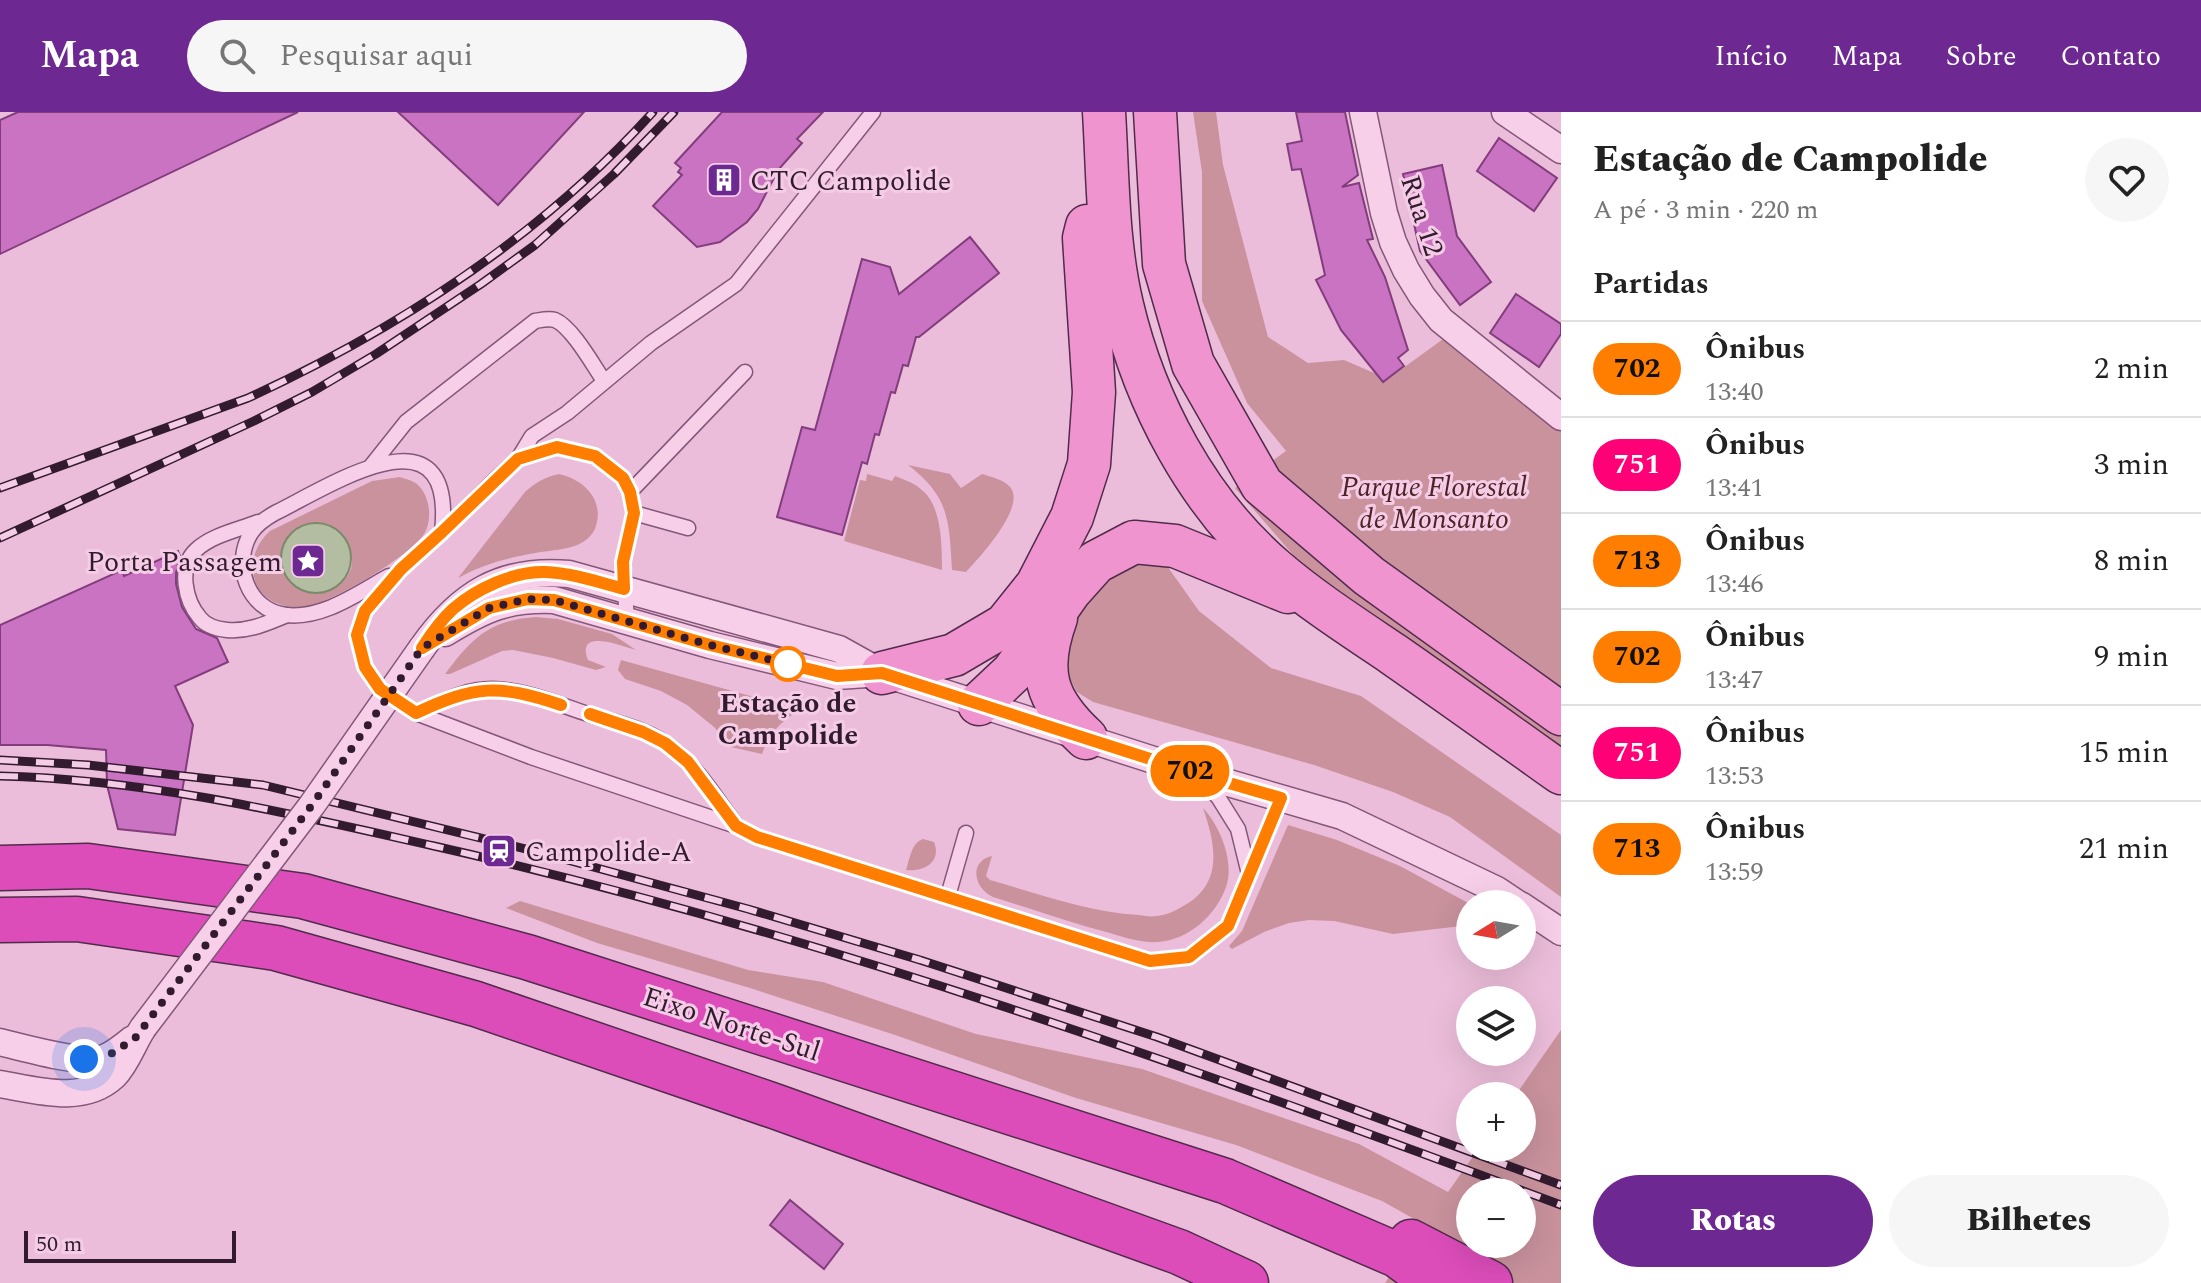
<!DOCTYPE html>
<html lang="pt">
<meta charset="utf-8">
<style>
body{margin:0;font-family:Spectral,serif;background:#f6f6f6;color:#222;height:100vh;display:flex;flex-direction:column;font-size:30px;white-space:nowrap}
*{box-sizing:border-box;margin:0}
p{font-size:26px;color:#767676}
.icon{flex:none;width:44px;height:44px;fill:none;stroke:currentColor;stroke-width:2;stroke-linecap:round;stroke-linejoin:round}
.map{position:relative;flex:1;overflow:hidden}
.panel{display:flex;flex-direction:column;background:#fff;width:640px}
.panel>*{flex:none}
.badge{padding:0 16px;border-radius:26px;font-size:28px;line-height:52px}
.needle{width:52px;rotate:259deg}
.fabs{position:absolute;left:1456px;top:778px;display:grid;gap:16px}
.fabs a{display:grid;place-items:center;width:80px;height:80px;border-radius:50%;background:#fff;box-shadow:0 8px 32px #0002;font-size:40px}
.scale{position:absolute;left:24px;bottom:20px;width:212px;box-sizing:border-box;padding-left:8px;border:4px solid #331b2f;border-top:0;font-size:22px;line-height:28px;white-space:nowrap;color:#331b2f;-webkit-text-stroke:6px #f4cce5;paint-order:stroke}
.you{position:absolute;width:40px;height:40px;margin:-20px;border:6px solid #fff;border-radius:50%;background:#1a73e8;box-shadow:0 0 0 12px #1a73e833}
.map>.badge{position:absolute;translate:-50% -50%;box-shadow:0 0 0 4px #fff}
h2{padding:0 32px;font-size:30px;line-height:72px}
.round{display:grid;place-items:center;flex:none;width:84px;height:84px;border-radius:42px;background:#f6f6f6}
.summary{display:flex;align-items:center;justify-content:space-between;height:136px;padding:0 32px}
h1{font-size:38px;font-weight:800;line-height:60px}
.button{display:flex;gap:16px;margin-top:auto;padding:16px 32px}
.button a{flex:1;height:92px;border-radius:48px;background:#6e2891;color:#fff;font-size:32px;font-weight:800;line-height:92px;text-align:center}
.button a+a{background:#f6f6f6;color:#222}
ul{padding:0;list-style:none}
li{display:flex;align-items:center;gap:24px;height:96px;padding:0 32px;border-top:2px solid #e0e0e0}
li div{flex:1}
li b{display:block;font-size:30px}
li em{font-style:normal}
li .badge{min-width:88px;font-weight:700;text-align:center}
header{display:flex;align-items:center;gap:48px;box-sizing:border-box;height:112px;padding:0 40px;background:#6e2891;color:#fff}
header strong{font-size:38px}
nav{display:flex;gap:44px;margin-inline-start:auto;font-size:28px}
.search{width:560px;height:72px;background:#f6f6f6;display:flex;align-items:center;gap:20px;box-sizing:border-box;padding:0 28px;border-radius:44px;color:#767676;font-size:30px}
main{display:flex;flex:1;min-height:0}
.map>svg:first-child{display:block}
.green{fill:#c9929d;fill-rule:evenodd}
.water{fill:#b3bda1;stroke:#7c8a69;stroke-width:2}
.building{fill:#ca73c2;stroke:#823d7d;stroke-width:2}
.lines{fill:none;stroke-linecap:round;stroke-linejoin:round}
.lane-casing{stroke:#83577a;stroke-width:17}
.street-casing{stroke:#83577a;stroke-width:29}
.primary-casing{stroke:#512b4b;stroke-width:45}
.highway-casing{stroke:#512b4b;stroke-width:47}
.lane{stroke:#f8cfe9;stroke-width:14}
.street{stroke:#f8cfe9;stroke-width:26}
.primary{stroke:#f094cf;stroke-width:42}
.highway{stroke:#dc4dba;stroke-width:44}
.rail-casing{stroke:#331b2f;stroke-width:9}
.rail{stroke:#f4cce5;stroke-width:6;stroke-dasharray:18;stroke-linecap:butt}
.street-bridge-casing{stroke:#83577a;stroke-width:29;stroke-linecap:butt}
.street-bridge{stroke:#f8cfe9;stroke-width:26}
.line-casing{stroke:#fff;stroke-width:18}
.line{stroke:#ff7e00;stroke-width:12}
.walk{stroke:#331b2f;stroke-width:8;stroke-dasharray:0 14.4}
.stop-dot{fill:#fff;stroke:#ff7e00;stroke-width:4}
.labels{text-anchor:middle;stroke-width:6;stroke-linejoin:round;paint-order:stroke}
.poi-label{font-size:28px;fill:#331b2f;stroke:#f4cce5;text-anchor:start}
.street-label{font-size:28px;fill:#331b2f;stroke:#f4cce5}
.park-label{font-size:28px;font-style:italic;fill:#4f2226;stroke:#f4cce5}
.stop-label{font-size:28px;font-weight:bold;fill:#331b2f;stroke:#f4cce5}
</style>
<header>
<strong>Mapa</strong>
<div class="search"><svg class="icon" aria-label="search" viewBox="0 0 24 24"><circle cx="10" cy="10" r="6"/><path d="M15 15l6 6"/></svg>Pesquisar aqui</div>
<nav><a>Início</a><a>Mapa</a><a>Sobre</a><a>Contato</a></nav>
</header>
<main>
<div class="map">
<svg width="1561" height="1171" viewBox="0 0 1561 1171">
<rect width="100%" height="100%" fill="#ecbdda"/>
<g class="green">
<path d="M1193 0H1216L1223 53 1268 225 1308 251 1344 248 1388 267 1450 222 1561 306V634L1301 452 1235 376 1286 339 1247 291 1202 189V60Z"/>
<path d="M908 353 950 362 961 376 982 362C991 365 1003 367 1010 375 1027 394 980 445 966 460L952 458C949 409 950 385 908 353Z"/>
<path d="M559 362C582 367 602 385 597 410 595 419 591 425 583 430 570 438 551 438 535 441 507 446 483 452 458 466L525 380C536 370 545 365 559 362Z"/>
<path d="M867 362 892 369 895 364C905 368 915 371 923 379 942 395 942 435 942 458L844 429 860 368 866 369Z"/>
<path d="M400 365C405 367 412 368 417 372 430 383 433 408 424 422 409 445 331 491 305 495 285 498 261 488 255 469 250 449 255 433 270 419L372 369ZM320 411C331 414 334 418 340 427 344 431 350 437 351 443 357 465 334 479 316 482L282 453C282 447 281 438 284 432 291 421 308 412 320 411Z"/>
<path d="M1140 449 1165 451 1199 499 1271 556 1361 584 1561 723V785L1450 705 1393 680 1314 653 1093 590 1077 580 1067 562 1065 544 1083 490 1094 473Z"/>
<path d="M536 505 558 507 612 522 636 538C622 534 575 515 588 548L606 555 596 558 553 546 513 538 502 539 450 562H445C472 526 489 508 536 505Z"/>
<path d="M621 548 801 598C781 608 770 621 762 642L731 635 714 615 687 593 661 579 625 567 618 558Z"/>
<path d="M1203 696C1220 714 1235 750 1226 775 1216 803 1189 828 1158 830 1142 831 1126 826 1110 821 1070 811 1032 797 993 785 973 776 969 749 992 744L986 764 990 768C1039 782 1088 800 1139 803 1145 804 1151 805 1157 804 1169 803 1180 796 1190 790 1224 766 1214 729 1203 696Z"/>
<path d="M1288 713 1337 728 1400 754 1470 792V813L1393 822 1334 809 1309 808 1289 811 1264 820 1232 837 1229 834 1242 819Z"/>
<path d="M923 727 934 730C942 750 924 760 906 758 910 747 911 731 923 727Z"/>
<path d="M520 789 748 858 823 870 976 922 1142 957 1359 1032 1448 1080 1479 1036H1522V984H1515L1561 918V1171H1385L1425 1113 1382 1089 1236 1033 1076 986 892 922 750 876 597 831 506 796ZM1470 1080H1522V1132H1470Z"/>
</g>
<circle class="water" cx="316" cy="446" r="35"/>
<g class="building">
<path d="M18 0H298L0 142V8Z"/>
<path d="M398 0H584L498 93Z"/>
<path d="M722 0H823L797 27 802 31 778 58 758 97 747 110 720 130 697 135 653 94 682 63 678 60 681 56 675 51Z"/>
<path d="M1296 0H1345L1358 63 1342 75 1359 71 1373 127 1367 128 1385 165 1408 238 1398 246 1404 254 1383 270 1341 218 1316 168 1325 163 1301 57 1292 58 1287 32 1302 29Z"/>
<path d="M1499 26 1557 66 1534 99 1477 59Z"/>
<path d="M1442 53 1457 124 1491 170 1460 193 1420 139 1403 62Z"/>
<path d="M970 125 999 161 919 225H916L908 254 903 253 895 281 891 280 879 323 875 322 867 352 862 350 842 423 777 405 802 315 815 318 862 147 890 155 899 182Z"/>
<path d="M1516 182 1561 212V222L1539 255 1490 221Z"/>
<path d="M178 439 180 444 176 461V472L182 495 196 517 217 526 228 550 175 574 193 613 175 723 118 717 107 673 106 638 47 633H0V513L122 458 124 464Z"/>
<path d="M790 1088 843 1132 824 1157 770 1113Z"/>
</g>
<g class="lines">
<g class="lane-casing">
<g id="lane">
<path d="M518 347 532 324 567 301 651 231 736 172 873 0"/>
<path d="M371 354 406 310 535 209C541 208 549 206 555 208 572 215 593 253 604 269"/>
<path d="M630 380 745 260"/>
<path d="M634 401 688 416"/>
<path d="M258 410C238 418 212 423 196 438 178 455 185 489 200 506 206 514 218 517 227 518 249 520 267 511 287 503"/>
<path d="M389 464C358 481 323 507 286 503 247 498 232 452 251 421 257 412 266 406 275 401 330 374 456 290 442 420"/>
<path d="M627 509 623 450 634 401 630 380 623 366 595 344 557 335 518 347 497 366 442 420 401 457 380 481 365 499 357 523 365 555 380 577 416 601 531 645 736 714 757 725 1150 849 1189 845 1228 814 1281 686"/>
<path d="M416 601C441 590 465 577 492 577 526 578 557 592 588 602 617 611 649 617 673 637 699 657 717 688 736 713"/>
<path d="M1200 668 1218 685 1238 717 1249 762"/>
<path d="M948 784 966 721"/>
</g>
</g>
<g class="street-casing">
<g id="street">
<path d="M1363 0 1384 101 1393 130 1406 158 1422 184 1441 208 1561 305"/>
<path d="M1505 0 1561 38"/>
<path d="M445 521C484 497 507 486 554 488L710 533 837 564 882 561"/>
<path d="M422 536C460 482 501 456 569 462L839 537 882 561 1191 660 1342 704 1497 778 1518 792"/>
<path d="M1522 794 1561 820"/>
<path d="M0 930C24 936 77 951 100 947 112 945 123 934 133 927"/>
<path d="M0 972C36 978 83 993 114 964 127 951 133 931 143 916"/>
</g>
</g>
<g class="primary-casing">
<g id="primary">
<path d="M1104 0C1108 64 1107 130 1122 193 1145 291 1198 391 1275 457 1311 488 1353 515 1393 542 1449 581 1505 621 1561 661"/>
<path d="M1155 0 1164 152 1193 252 1262 373 1369 464 1561 602"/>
<path d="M1056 506C1037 559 1045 588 1086 626"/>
<path d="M882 561 954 543 1005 513 1037 473 1072 405 1089 352 1094 280 1084 126 1087 114"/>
<path d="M979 592 1013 560 1070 479 1096 450 1134 430 1175 434 1288 480"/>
</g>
</g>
<g class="highway-casing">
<g id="highway">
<path d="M0 756 88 754 303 784 527 845 1225 1069 1397 1143 1436 1171"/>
<path d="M0 808 77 807 276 836 476 892 777 995 1179 1140 1246 1171"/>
<path d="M1411 1130 1490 1171"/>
</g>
</g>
<use href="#lane" class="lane"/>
<use href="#street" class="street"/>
<use href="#primary" class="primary"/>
<use href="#highway" class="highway"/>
<g class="rail-casing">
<g id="rail">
<path d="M0 376 248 286C398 217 542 123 653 0"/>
<path d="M0 426 254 309 312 280 376 242 481 172 535 133 614 62 674 0"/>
<path d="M0 648 88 653 263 673 538 740 748 797 920 848 1157 925 1561 1073"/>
<path d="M0 664C147 667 292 702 434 734 819 821 1192 955 1561 1093"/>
</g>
</g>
<use href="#rail" class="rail"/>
<g class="street-bridge-casing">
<path id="street-bridge" d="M143 916 312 693 422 536"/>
</g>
<use href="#street-bridge" class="street-bridge"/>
</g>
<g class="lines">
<g class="line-casing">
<path id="line" d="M561 593C498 572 476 573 416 601L380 577 365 555 357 523 365 499 401 457 442 420 518 347 557 335 595 344 623 366 630 380 634 401 623 450 624 477C598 470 572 461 545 460 514 459 476 477 453 497 441 508 431 522 422 536L489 496 528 487 554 488 710 533 837 564 882 561 1191 660 1281 686 1228 814 1189 845 1150 849 757 725 736 714 688 650 665 631 643 620 590 602"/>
</g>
<use href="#line" class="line"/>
<path class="walk" d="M84 947C108 948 117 938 136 925L312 693 422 536 489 496 528 487 554 488 710 533 788 552"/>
</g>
<defs>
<g id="building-square" transform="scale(1.8)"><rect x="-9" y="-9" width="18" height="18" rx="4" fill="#6e2891" stroke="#f4cce5"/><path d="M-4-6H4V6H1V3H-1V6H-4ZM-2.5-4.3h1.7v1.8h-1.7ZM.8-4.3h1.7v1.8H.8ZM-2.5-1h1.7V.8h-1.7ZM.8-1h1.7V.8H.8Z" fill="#fff"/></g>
<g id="sight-square" transform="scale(1.8)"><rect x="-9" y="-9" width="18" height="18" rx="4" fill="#6e2891" stroke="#f4cce5"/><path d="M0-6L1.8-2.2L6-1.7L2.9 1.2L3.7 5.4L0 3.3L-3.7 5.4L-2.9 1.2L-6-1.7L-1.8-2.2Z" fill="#fff"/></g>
<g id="station-square" transform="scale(1.8)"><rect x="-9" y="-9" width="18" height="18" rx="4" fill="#6e2891" stroke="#f4cce5"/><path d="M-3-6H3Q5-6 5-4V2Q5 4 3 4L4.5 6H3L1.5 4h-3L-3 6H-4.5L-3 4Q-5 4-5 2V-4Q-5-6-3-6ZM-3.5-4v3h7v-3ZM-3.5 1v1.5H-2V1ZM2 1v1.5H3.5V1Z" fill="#fff"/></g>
</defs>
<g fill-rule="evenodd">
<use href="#building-square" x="724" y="68"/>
<use href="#sight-square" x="308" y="449"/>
<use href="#station-square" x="499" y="739"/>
</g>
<circle class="stop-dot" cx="788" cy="552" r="16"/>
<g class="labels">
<g class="poi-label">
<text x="750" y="78">CTC Campolide</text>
<text x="282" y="459" text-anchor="end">Porta Passagem</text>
<text x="525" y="749">Campolide-A</text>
</g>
<g class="street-label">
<text transform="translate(1423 103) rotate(72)" y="10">Rua 12</text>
<text transform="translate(732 911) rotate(18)" y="10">Eixo Norte-Sul</text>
</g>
<g class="park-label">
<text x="1434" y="384">Parque Florestal<tspan x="1434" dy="32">de Monsanto</tspan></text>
</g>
<g class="stop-label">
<text x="788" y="600">Estação de<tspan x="788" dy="32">Campolide</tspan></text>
</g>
</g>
</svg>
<div class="fabs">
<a><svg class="needle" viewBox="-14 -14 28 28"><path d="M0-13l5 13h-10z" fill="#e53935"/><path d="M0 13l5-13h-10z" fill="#767676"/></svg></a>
<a><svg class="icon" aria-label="layers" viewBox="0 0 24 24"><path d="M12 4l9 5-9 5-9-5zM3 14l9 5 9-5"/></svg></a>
<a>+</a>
<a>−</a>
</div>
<div class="scale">50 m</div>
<div class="you" style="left:84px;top:947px"></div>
<b class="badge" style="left:1190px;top:659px;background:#ff7e00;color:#111">702</b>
</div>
<section class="panel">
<div class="summary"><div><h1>Estação de Campolide</h1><p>A pé · 3 min · 220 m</p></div><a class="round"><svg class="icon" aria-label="heart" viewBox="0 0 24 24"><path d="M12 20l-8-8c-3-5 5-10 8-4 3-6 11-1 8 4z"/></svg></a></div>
<h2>Partidas</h2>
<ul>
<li><span class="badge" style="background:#ff7e00;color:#111">702</span><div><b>Ônibus</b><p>13:40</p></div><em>2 min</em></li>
<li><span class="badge" style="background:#f07;color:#fff">751</span><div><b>Ônibus</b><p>13:41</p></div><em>3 min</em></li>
<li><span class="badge" style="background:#ff7e00;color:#111">713</span><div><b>Ônibus</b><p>13:46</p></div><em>8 min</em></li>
<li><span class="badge" style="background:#ff7e00;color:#111">702</span><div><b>Ônibus</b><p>13:47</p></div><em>9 min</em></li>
<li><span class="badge" style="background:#f07;color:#fff">751</span><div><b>Ônibus</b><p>13:53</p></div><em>15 min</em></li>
<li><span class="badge" style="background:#ff7e00;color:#111">713</span><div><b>Ônibus</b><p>13:59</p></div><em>21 min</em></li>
</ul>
<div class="button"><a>Rotas</a><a>Bilhetes</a></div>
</section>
</main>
